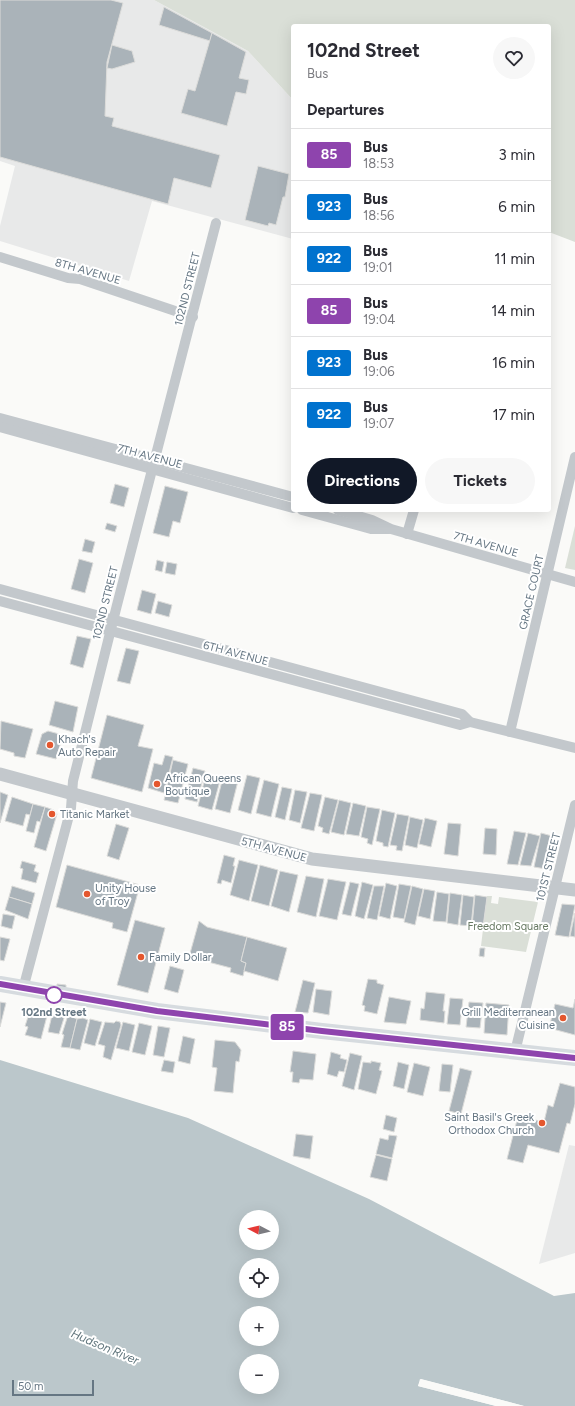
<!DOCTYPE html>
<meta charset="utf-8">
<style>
body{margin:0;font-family:Figtree,sans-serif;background:#f7f7f7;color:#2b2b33;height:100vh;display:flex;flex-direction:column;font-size:15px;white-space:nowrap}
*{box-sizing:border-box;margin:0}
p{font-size:13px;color:#7c7c81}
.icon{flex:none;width:22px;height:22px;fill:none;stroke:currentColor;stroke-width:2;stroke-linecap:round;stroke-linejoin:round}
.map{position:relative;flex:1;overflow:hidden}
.details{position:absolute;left:291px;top:24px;width:260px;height:488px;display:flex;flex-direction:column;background:#fff;border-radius:4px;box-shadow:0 4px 16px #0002}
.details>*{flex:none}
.badge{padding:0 8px;border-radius:3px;font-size:14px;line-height:26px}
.needle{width:26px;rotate:277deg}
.buttons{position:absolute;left:239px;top:1210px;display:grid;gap:8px}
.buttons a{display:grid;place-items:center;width:40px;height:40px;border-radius:50%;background:#fff;box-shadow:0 4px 16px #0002;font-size:20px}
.scale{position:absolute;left:12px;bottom:10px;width:82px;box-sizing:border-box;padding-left:4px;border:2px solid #657683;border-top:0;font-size:11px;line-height:14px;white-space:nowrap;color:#657683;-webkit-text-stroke:3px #fff;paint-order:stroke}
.map>.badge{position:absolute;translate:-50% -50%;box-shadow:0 0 0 2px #fff}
h2{padding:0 16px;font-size:15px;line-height:36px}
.round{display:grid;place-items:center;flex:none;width:42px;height:42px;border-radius:21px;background:#f7f7f7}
.headline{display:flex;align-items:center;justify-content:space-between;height:68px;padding:0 16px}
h1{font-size:19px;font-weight:700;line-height:30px}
.primary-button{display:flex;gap:8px;margin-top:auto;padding:8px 16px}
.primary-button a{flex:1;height:46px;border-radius:24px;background:#111827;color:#fff;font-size:16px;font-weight:700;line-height:46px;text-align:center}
.primary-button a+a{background:#f7f7f7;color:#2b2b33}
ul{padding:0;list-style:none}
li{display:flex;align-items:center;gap:12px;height:52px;padding:0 16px;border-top:1px solid #e1e1e2}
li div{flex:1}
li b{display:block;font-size:15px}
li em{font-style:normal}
li .badge{min-width:44px;font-weight:700;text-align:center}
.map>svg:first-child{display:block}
.built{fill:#e8e9e9}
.green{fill:#dadfd7}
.water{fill:#bbc7cb;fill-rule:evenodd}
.pier{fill:#fafaf8}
.building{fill:#aab3b9;stroke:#dcdcda}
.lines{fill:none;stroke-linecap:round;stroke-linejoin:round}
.minor{stroke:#c3c8cc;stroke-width:10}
.tertiary{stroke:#c3c8cc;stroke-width:13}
.primary{stroke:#d6dbdf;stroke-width:16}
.line-casing{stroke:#fff;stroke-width:9}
.line{stroke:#8e44ad;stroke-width:6}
.poi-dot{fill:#e4572e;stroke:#fff;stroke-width:1.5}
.stop-dot{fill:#fff;stroke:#8e44ad;stroke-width:2}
.labels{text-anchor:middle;stroke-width:4;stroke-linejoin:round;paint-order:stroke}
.street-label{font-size:11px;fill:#657683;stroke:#fff}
.poi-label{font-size:11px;fill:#657683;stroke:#fff;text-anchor:start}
.park-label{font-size:11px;fill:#687a64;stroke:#fff}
.stop-label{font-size:11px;font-weight:bold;fill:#657683;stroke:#fff}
.water-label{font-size:12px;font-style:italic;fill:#60757c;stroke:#fff}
</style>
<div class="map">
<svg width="575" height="1406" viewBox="0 0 575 1406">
<rect width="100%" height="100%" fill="#fafaf8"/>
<g class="built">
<path d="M0 0H154L248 51 293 100V239L152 201 129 281 0 241V226L15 166 0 161Z"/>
<path d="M569 1145 575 1146V1253L539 1264Z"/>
</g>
<g class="green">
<path d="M154 0H575V242L549 232V26H293V100L248 51Z"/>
<path d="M575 526V570L565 568Z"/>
<path d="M487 896H492L491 903 498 904 499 897 538 902 526 952 481 946Z"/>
</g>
<path class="water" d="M0 1060 188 1118 369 1199 554 1296 575 1293V1406H524L421 1379 418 1386 496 1406H0ZM246 1217H272V1243H246ZM246 1265H272V1291H246ZM246 1313H272V1339H246ZM246 1361H272V1387H246Z"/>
<path class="pier" d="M420 1379 524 1406H516L422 1382 421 1385 496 1404 498 1406H496L418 1386Z"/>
<g class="building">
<path d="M0 0H111L123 3 107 62 105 116 114 118 112 126 220 155 211 188 174 178 168 204 0 157Z"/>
<path d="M164 7 212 33 210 41 159 25Z"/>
<path d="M212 33 246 52 239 78 249 80 246 94 236 92 227 126 181 113 188 89 195 91Z"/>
<path d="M112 45 132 51 135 62 112 69 107 68Z"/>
<path d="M258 166 289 174 285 197H283L276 225 269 223 268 226 245 220Z"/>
<path d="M115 484 129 488 124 507 110 503Z"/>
<path d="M165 486 188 492 180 523 173 521 169 537 153 533Z"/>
<path d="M107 523 117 526 115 532 105 529Z"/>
<path d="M85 539 95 542 92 553 82 551Z"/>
<path d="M79 559 93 563 85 593 71 589Z"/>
<path d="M157 560 164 562 162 572 155 570Z"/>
<path d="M167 562 177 564 175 575 165 573Z"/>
<path d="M142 590 156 594 151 614 137 610Z"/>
<path d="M158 601 172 605 169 617 155 613Z"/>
<path d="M77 636 91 639 83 668 70 664Z"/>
<path d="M126 648 139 651 130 684 117 681Z"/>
<path d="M55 701 78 707 73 732 49 725Z"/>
<path d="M107 715 144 725 138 746 153 749 142 792 91 778Z"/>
<path d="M1 721 33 729 25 758 14 756V753L0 749Z"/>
<path d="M48 731 63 735 56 759 36 754 42 734Z"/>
<path d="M165 755 173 757 164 793 148 788 154 763 162 765Z"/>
<path d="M173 760 188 764 178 803 164 800Z"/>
<path d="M193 768 205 771 197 802 185 799Z"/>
<path d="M206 774 221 777 212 810 198 806Z"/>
<path d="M247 775 260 778 251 814 238 810Z"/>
<path d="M223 777 238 781 230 813 215 809Z"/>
<path d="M264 780 279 784 271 817 256 813Z"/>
<path d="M282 787 292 789 285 820 275 817Z"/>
<path d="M295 790 307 792 300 823 289 820Z"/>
<path d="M0 792 8 795 0 823Z"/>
<path d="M310 793 322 795 314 831 301 828Z"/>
<path d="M12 797 33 804 30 815 26 814 23 826 5 821Z"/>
<path d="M325 797 338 800 329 834 322 832 323 828 318 826Z"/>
<path d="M339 800 351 803 344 835 331 832Z"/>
<path d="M353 803 366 806 359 836 346 834Z"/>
<path d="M33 804 45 807 40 822 37 821 34 833 26 831Z"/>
<path d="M45 807 54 810 57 814 46 851 34 847Z"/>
<path d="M367 807 380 809 372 845 367 843 368 839 361 837Z"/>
<path d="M382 810 395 813 388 847 383 846V843L376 841Z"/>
<path d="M397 814 409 816 402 851 396 850 397 846 390 845Z"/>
<path d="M410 817 423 820 417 848 405 845Z"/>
<path d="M425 818 437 821 431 847 419 844Z"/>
<path d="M448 823 461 824 458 856 444 854Z"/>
<path d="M116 824 129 828 119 860 107 856Z"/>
<path d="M485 828 497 829 496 855 483 854Z"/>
<path d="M514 831 526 833 518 865 507 864Z"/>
<path d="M528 833 540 836 531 866 520 865Z"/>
<path d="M541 833 552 836 546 869 534 867Z"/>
<path d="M224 855 235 858 233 866H235L231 883 222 880 221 884 217 883Z"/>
<path d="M239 860 258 865 249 901 230 895Z"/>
<path d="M22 861 36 865 34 871 39 873 36 883 21 879 23 869 20 868Z"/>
<path d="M67 865 140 885 127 932 112 928 113 923 56 907Z"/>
<path d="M260 865 278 870 269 906 251 901Z"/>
<path d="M280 871 298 875 289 912 271 906Z"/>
<path d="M306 876 324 879 316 917 297 912Z"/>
<path d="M328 879 346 882 337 920 319 916Z"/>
<path d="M350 882 359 884 351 916 342 914Z"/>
<path d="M362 882 373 885 364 919 355 916Z"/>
<path d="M386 883 397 886 390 919 379 916Z"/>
<path d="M399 884 411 886 404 919 393 917Z"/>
<path d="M12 886 35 893 32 904 9 897Z"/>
<path d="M374 886H384L377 920 367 918Z"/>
<path d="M412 886 423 889 415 925 404 922Z"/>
<path d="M424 889 435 891 430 919 418 916Z"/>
<path d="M437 892 449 894 446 922 433 921Z"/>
<path d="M450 893 462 895 458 925 447 923Z"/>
<path d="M463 895 474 897 471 926 460 925Z"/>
<path d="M475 895 487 897 483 927 472 926Z"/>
<path d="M9 897 32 904 28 919 5 910Z"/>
<path d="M562 904 575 905 569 937 555 935Z"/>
<path d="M575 913V937L570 936Z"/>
<path d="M3 914 15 916 12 929 1 926Z"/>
<path d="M135 920 165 928 148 993 117 985Z"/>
<path d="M199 921 207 927 247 937 241 961 246 963 243 976 230 972 231 968 189 957Z"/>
<path d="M0 937 10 939 4 961 0 960Z"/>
<path d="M247 937 287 948 278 981 244 971 246 963 241 961Z"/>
<path d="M480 948H485L484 957 479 956Z"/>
<path d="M170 966 184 970 178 993 164 989Z"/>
<path d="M368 979 377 980V983L384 985 377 1014 364 1011 365 1006 362 1005Z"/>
<path d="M303 980 315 983 308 1013 295 1012Z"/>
<path d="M57 984 66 985V988L57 986Z"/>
<path d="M316 989 332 991 329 1015 313 1012Z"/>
<path d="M426 992 445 994 443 1011H445L444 1023 420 1020 421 1008 424 1009Z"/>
<path d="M389 997 411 1001 406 1024 384 1022Z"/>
<path d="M450 998 463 999 460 1025 447 1024Z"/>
<path d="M575 999V1035L549 1028 555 1004 573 1008Z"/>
<path d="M0 1002 6 1003 0 1027Z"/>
<path d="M469 1002 483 1003 480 1028 466 1027Z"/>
<path d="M486 1003 509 1005 507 1035 484 1033Z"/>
<path d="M31 1012 47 1016 41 1039 25 1035 28 1027 25 1026 28 1017H30Z"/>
<path d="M52 1015 62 1016 64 1018 59 1034 48 1032Z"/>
<path d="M68 1015 77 1019 70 1048 61 1047 64 1035 62 1034Z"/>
<path d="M83 1018 88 1020 80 1050 70 1048 77 1019Z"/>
<path d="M90 1019 102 1022 95 1046 84 1043Z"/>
<path d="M116 1021 120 1022 121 1025 111 1060 103 1057 105 1046 98 1044 105 1022 114 1023Z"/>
<path d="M123 1022 135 1025 129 1051 116 1048Z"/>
<path d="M139 1023 152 1026 145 1055 132 1052Z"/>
<path d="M158 1026 170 1028 164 1057 153 1055Z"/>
<path d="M183 1036 195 1039 190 1064 178 1061Z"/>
<path d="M215 1040 235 1042 241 1050 239 1062 236 1061 233 1093 214 1091 217 1068 212 1067Z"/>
<path d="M293 1051 316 1054 313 1080 300 1079 299 1083 292 1082 293 1072H290Z"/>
<path d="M331 1052 341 1055 340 1058 347 1060 344 1072 339 1071 337 1077 327 1074Z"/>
<path d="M350 1053 362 1056 354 1090 342 1086Z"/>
<path d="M164 1060 175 1062 173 1073 161 1071Z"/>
<path d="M371 1061 381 1063 379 1070 382 1071 376 1094 358 1089 363 1062 371 1063Z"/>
<path d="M398 1062 409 1065 404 1089 393 1086Z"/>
<path d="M414 1063 430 1067 423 1096 407 1092Z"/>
<path d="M442 1064 453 1065 450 1092 439 1091Z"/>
<path d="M460 1068 472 1071 461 1114 449 1111Z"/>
<path d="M560 1083 575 1087V1104L570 1124 567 1123 559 1153 528 1145 523 1163 507 1159 518 1116 544 1122 548 1105 553 1107Z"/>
<path d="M386 1115 397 1118 394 1132 383 1129Z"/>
<path d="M296 1134 313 1136 310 1159 293 1156Z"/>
<path d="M389 1135 397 1136 392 1158 376 1154 380 1138 388 1140Z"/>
<path d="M376 1155 392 1159 387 1181 370 1177Z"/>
</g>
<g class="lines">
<g class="minor">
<path d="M0 257 68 278 80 279 193 317"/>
<path d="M0 418 293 497"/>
<path d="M0 427 293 508"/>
<path d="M302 510 371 529H389"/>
<path d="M338 510 372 520 391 529 575 582"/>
<path d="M407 534 414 510"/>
<path d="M0 589 462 714 470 722 575 748"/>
<path d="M0 601 460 725 470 722"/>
<path d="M510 732 575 457"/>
<path d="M23 989 71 808 73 781 117 605 216 223"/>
<path d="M515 1052 575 805"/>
</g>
<path class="tertiary" d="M0 774 312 859 575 890"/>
<path class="primary" d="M0 984 157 1011 322 1031 575 1058"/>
</g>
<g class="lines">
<g class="line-casing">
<path id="line" d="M0 984 157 1011 322 1031 575 1058"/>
</g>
<use href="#line" class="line"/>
</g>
<g class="poi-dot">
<circle cx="50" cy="745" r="4"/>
<circle cx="157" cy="784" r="4"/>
<circle cx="52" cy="814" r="4"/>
<circle cx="87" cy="894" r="4"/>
<circle cx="141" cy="957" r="4"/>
<circle cx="563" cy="1018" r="4"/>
<circle cx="542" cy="1123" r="4"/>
</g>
<circle class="stop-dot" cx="54" cy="995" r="8"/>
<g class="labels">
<g class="street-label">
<text transform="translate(88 271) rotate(16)" y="4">8TH AVENUE</text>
<text transform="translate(187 289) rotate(-76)" y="4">102ND STREET</text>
<text transform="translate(150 456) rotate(15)" y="4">7TH AVENUE</text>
<text transform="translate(486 544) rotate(16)" y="4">7TH AVENUE</text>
<text transform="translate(531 592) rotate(-77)" y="4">GRACE COURT</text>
<text transform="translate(105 603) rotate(-76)" y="4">102ND STREET</text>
<text transform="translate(236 653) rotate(15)" y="4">6TH AVENUE</text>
<text transform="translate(274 849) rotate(15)" y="4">5TH AVENUE</text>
<text transform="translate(548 867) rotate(-76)" y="4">101ST STREET</text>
</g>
<g class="poi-label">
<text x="58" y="743">Khach's<tspan x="58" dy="13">Auto Repair</tspan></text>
<text x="165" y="782">African Queens<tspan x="165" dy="13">Boutique</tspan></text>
<text x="60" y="818">Titanic Market</text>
<text x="95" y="892">Unity House<tspan x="95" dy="13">of Troy</tspan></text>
<text x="149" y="961">Family Dollar</text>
<text x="555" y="1016" text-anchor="end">Grill Mediterranean<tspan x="555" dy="13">Cuisine</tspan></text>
<text x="534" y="1121" text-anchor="end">Saint Basil's Greek<tspan x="534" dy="13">Orthodox Church</tspan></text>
</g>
<g class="park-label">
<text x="508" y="930">Freedom Square</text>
</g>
<g class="stop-label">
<text x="54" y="1016">102nd Street</text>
</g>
<g class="water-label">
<text transform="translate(105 1347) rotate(23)" y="4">Hudson River</text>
</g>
</g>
</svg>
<div class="buttons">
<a><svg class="needle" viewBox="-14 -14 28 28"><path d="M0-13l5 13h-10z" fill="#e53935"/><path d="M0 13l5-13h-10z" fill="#7c7c81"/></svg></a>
<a><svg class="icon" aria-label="locate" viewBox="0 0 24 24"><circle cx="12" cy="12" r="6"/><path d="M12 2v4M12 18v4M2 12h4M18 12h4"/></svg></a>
<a>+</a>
<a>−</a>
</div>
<div class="scale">50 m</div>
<b class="badge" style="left:287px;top:1027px;background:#8e44ad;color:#fff">85</b>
<section class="details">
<div class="headline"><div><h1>102nd Street</h1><p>Bus</p></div><a class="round"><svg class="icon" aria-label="heart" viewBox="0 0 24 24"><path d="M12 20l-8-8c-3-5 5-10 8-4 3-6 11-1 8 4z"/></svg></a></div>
<h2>Departures</h2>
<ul>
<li><span class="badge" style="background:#8e44ad;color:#fff">85</span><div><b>Bus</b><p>18:53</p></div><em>3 min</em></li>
<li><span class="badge" style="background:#0072ce;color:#fff">923</span><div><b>Bus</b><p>18:56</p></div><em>6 min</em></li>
<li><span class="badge" style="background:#0072ce;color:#fff">922</span><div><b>Bus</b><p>19:01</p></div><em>11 min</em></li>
<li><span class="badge" style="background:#8e44ad;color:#fff">85</span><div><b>Bus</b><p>19:04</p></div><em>14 min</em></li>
<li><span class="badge" style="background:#0072ce;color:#fff">923</span><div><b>Bus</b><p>19:06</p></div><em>16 min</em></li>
<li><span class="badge" style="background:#0072ce;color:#fff">922</span><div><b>Bus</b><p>19:07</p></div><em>17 min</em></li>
</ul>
<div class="primary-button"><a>Directions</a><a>Tickets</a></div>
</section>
</div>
